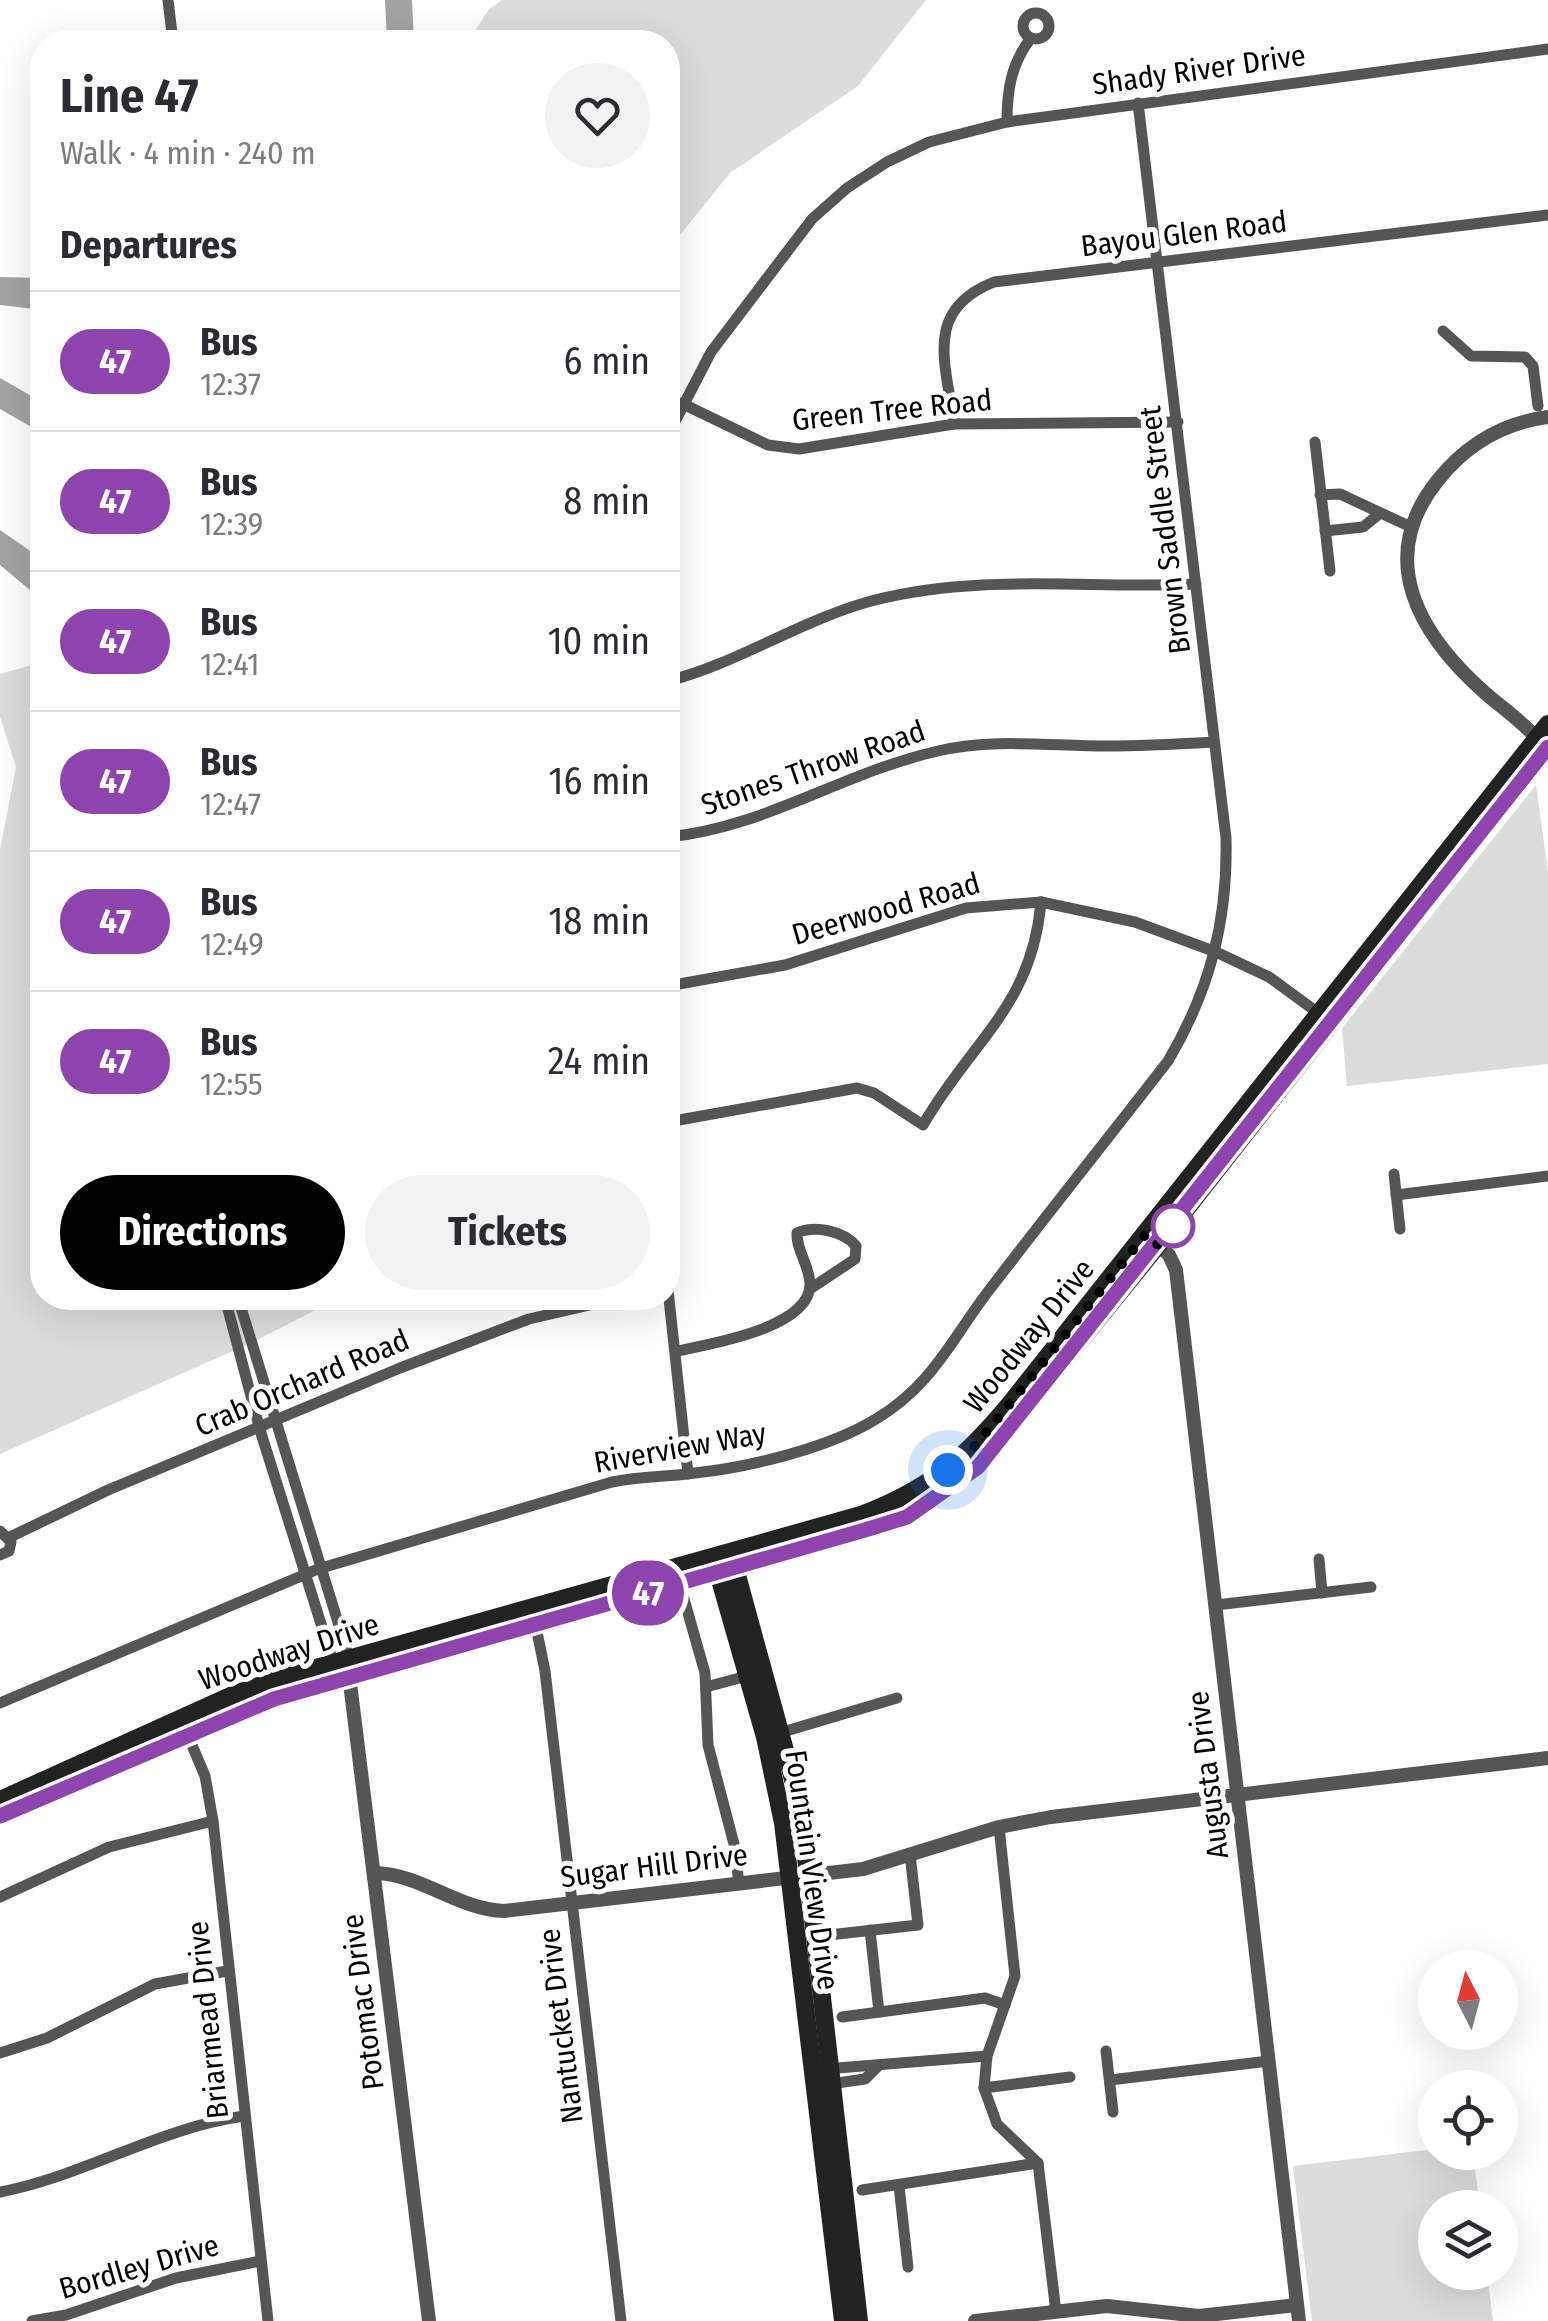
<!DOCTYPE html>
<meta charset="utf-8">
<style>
body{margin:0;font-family:"Fira Sans Condensed",sans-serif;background:#f2f2f3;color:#2b2b33;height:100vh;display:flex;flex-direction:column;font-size:38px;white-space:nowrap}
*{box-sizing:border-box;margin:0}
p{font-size:32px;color:#7c7c81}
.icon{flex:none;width:55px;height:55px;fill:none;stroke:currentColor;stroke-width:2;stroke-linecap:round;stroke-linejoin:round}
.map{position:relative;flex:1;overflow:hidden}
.sheet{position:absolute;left:30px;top:30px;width:650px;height:1280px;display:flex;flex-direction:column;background:#fff;border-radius:40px;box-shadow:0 10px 40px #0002}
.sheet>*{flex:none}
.badge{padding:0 20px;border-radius:32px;font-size:35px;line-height:65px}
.needle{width:65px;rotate:354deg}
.tools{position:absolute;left:1418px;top:1950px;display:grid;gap:20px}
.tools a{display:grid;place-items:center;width:100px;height:100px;border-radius:50%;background:#fff;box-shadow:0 10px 40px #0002;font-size:50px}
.you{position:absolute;width:50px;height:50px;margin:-25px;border:8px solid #fff;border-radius:50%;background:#1a73e8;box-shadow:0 0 0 15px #1a73e833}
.map>.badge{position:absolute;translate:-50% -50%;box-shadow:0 0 0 5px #fff}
h2{padding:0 30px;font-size:38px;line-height:90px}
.round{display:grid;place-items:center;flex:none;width:105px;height:105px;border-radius:52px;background:#f2f2f3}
.head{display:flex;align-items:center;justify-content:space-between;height:170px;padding:0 30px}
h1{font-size:48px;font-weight:700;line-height:75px}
.action{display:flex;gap:20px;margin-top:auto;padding:20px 30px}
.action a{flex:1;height:115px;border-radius:60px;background:#000;color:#fff;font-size:40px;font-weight:700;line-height:115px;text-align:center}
.action a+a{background:#f2f2f3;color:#2b2b33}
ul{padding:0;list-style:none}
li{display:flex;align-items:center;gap:30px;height:140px;padding:0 30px;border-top:2px solid #e1e1e2}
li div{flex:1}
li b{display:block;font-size:38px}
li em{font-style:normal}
li .badge{min-width:110px;font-weight:700;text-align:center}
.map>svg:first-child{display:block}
.green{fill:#dcdcdc}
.water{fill:#a3a3a3}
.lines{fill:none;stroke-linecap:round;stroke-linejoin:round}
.minor{stroke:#555;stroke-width:11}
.tertiary{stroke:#555;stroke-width:14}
.secondary{stroke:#222;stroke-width:18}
.line-casing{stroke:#fff;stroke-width:22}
.line{stroke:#8e44ad;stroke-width:15}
.walk{stroke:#000;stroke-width:10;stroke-dasharray:0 18}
.stop-dot{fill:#fff;stroke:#8e44ad;stroke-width:5}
.labels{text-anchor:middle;stroke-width:10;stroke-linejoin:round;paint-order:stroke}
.street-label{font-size:30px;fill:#000;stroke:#fff}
</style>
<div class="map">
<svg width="1548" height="2321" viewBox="0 0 1548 2321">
<rect width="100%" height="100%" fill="#fff"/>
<g class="green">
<path d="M502 0H926L858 86 730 173 668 250V42H468L489 9Z"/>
<path d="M42 662V1298H339L251 1343 0 1454V850L16 767 0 717V674Z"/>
<path d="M1536 785 1548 872V1064L1347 1086 1342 1028Z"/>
<path d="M1435 2149 1473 2153 1480 2207 1435 2208V2272L1487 2273 1493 2321H1312L1293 2166Z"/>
</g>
<g class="water">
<path d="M385 0H412L414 42H387Z"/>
<path d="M0 277 42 278V310L0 305Z"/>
<path d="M0 378 42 402V433L0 409Z"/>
<path d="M0 530 42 559V600L0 565Z"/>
</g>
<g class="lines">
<g class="minor">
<path d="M168 0 173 42"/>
<circle cx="1036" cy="26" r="13"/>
<path d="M1007 122C1007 90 1011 64 1031 38"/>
<path d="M1443 331 1471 356 1525 357 1533 366 1538 406"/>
<path d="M681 403 768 445 799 449 954 424 1178 422"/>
<path d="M954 424C946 363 923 310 994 282L1548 215"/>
<path d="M668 435 711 352 812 219 847 188 887 162 929 142 1007 122 1548 49"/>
<path d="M1315 442 1330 571"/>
<path d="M1320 495 1340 494 1411 527"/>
<path d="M1325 531 1363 527 1378 515"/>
<path d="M668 681C739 663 802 619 875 600 982 573 1087 589 1196 584"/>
<path d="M668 837C764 828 844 772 938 751 994 738 1050 746 1107 746 1142 746 1179 744 1214 742"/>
<path d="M668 986 785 965 966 908 1041 902 1135 922 1216 952 1269 977 1321 1015"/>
<path d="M668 1122 857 1088 874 1093 923 1125C972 1040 1032 1006 1041 902"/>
<path d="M1394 1174 1400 1229"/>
<path d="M1396 1195 1548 1176"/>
<path d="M668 1290 688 1474"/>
<path d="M225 1298 260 1430 333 1662"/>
<path d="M238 1298 349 1658"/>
<path d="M677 1351C710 1344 809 1328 810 1285 810 1266 796 1250 797 1233 815 1225 844 1231 856 1246L855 1259 810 1289"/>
<path d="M0 1531 11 1542 9 1551 0 1555"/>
<path d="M10 1537 108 1490 400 1368 529 1319 620 1298"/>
<path d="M1319 1559 1322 1593"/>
<path d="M684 1599 705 1673 708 1745 734 1844 739 1883"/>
<path d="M1216 1605 1371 1587"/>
<path d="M535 1622 545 1671 621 2321"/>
<path d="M706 1687 747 1676"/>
<path d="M0 1703 318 1569 612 1482C641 1476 667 1477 695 1473 750 1467 829 1448 876 1419 933 1385 952 1338 990 1289 1049 1212 1109 1137 1168 1061 1210 990 1228 920 1226 838L1138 103"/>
<path d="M186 1731 205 1776 213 1821 268 2321"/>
<path d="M776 1734 897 1698"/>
<path d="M999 1827 1015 1976 987 2056 984 2088 997 2124 1038 2163 1056 2312"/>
<path d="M0 1897 109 1847 213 1821"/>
<path d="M870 1930 879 2012"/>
<path d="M829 1935 918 1925 910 1854"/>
<path d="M842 2017 985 1998 1005 2005"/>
<path d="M1106 2051 1113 2112"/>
<path d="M0 2053 47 2038 155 1984 227 1971"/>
<path d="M825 2069 987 2056"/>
<path d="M1110 2080 1269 2061"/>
<path d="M830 2084 865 2079 879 2065"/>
<path d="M984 2088 1070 2077"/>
<path d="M899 2186 908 2267"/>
<path d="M862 2190 1038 2163"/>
<path d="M0 2192C84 2176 158 2128 244 2116"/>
<path d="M32 2321 66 2315 176 2278 260 2261"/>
</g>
<g class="tertiary">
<path d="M1541 743C1525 723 1503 709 1484 692 1418 633 1375 558 1438 480 1467 444 1502 423 1548 417"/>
<path d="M1151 1238 1169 1255 1176 1270 1299 2321"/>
<path d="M348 1667 429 2321"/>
<path d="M376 1873C423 1875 457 1909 504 1911L863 1869 999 1827 1051 1817 1548 1758"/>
<path d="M975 2321 1107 2306 1199 2316 1297 2305"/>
</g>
<g class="secondary">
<path d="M729 1561 735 1568 800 1805 859 2321"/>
<path d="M721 1564 718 1573 765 1737 783 1823 843 2321"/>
<path d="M0 1800 235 1694 284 1677 861 1515C929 1489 963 1460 1009 1405L1548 724"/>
<path d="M0 1816 248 1708 298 1691 865 1531 907 1517 978 1467 1158 1245 1548 747"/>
</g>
</g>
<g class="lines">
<g class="line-casing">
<path id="line" d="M0 1816 274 1699 865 1530 907 1517 978 1467 1548 747"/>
</g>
<use href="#line" class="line"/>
<path class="walk" d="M948 1470 967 1455 1009 1405 1146 1234 1158 1245 1173 1226"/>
</g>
<circle class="stop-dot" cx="1173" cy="1226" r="20"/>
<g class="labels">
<g class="street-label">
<text transform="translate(1199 70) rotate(-8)" y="10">Shady River Drive</text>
<text transform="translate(1184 234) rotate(-7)" y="10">Bayou Glen Road</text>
<text transform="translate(892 410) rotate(-6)" y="10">Green Tree Road</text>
<text transform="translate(1165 530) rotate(-97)" y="10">Brown Saddle Street</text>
<text transform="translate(813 768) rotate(-19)" y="10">Stones Throw Road</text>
<text transform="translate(886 909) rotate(-16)" y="10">Deerwood Road</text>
<text transform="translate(1029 1336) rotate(-51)" y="10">Woodway Drive</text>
<text transform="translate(302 1383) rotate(-23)" y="10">Crab Orchard Road</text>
<text transform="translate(680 1448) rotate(-10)" y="10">Riverview Way</text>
<text transform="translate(289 1652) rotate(-18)" y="10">Woodway Drive</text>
<text transform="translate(1208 1775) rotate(-97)" y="10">Augusta Drive</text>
<text transform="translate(654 1866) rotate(-7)" y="10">Sugar Hill Drive</text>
<text transform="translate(812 1870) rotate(82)" y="10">Fountain View Drive</text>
<text transform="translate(363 2002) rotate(-97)" y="10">Potomac Drive</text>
<text transform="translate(208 2020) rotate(-96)" y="10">Briarmead Drive</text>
<text transform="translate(561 2026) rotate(-97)" y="10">Nantucket Drive</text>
<text transform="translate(139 2267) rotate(-16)" y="10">Bordley Drive</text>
</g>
</g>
</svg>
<div class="tools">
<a><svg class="needle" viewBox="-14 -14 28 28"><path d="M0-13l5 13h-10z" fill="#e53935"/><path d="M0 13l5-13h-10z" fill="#7c7c81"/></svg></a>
<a><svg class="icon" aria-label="locate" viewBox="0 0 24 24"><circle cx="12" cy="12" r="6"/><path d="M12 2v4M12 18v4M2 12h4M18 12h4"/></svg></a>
<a><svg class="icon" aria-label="layers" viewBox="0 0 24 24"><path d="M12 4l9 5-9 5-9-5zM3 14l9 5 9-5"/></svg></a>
</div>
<div class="you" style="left:948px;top:1470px"></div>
<b class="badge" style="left:648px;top:1593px;background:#8e44ad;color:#fff">47</b>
<section class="sheet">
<div class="head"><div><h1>Line 47</h1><p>Walk · 4 min · 240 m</p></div><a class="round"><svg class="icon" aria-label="heart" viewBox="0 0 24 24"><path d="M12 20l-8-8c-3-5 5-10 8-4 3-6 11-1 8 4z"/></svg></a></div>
<h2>Departures</h2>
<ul>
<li><span class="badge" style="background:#8e44ad;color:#fff">47</span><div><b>Bus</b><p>12:37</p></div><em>6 min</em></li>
<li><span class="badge" style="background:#8e44ad;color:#fff">47</span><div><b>Bus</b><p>12:39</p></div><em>8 min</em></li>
<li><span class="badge" style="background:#8e44ad;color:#fff">47</span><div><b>Bus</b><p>12:41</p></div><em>10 min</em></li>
<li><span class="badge" style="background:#8e44ad;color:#fff">47</span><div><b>Bus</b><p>12:47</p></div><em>16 min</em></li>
<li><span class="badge" style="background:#8e44ad;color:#fff">47</span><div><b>Bus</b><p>12:49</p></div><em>18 min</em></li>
<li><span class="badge" style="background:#8e44ad;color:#fff">47</span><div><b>Bus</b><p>12:55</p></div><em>24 min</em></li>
</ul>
<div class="action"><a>Directions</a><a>Tickets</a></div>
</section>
</div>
